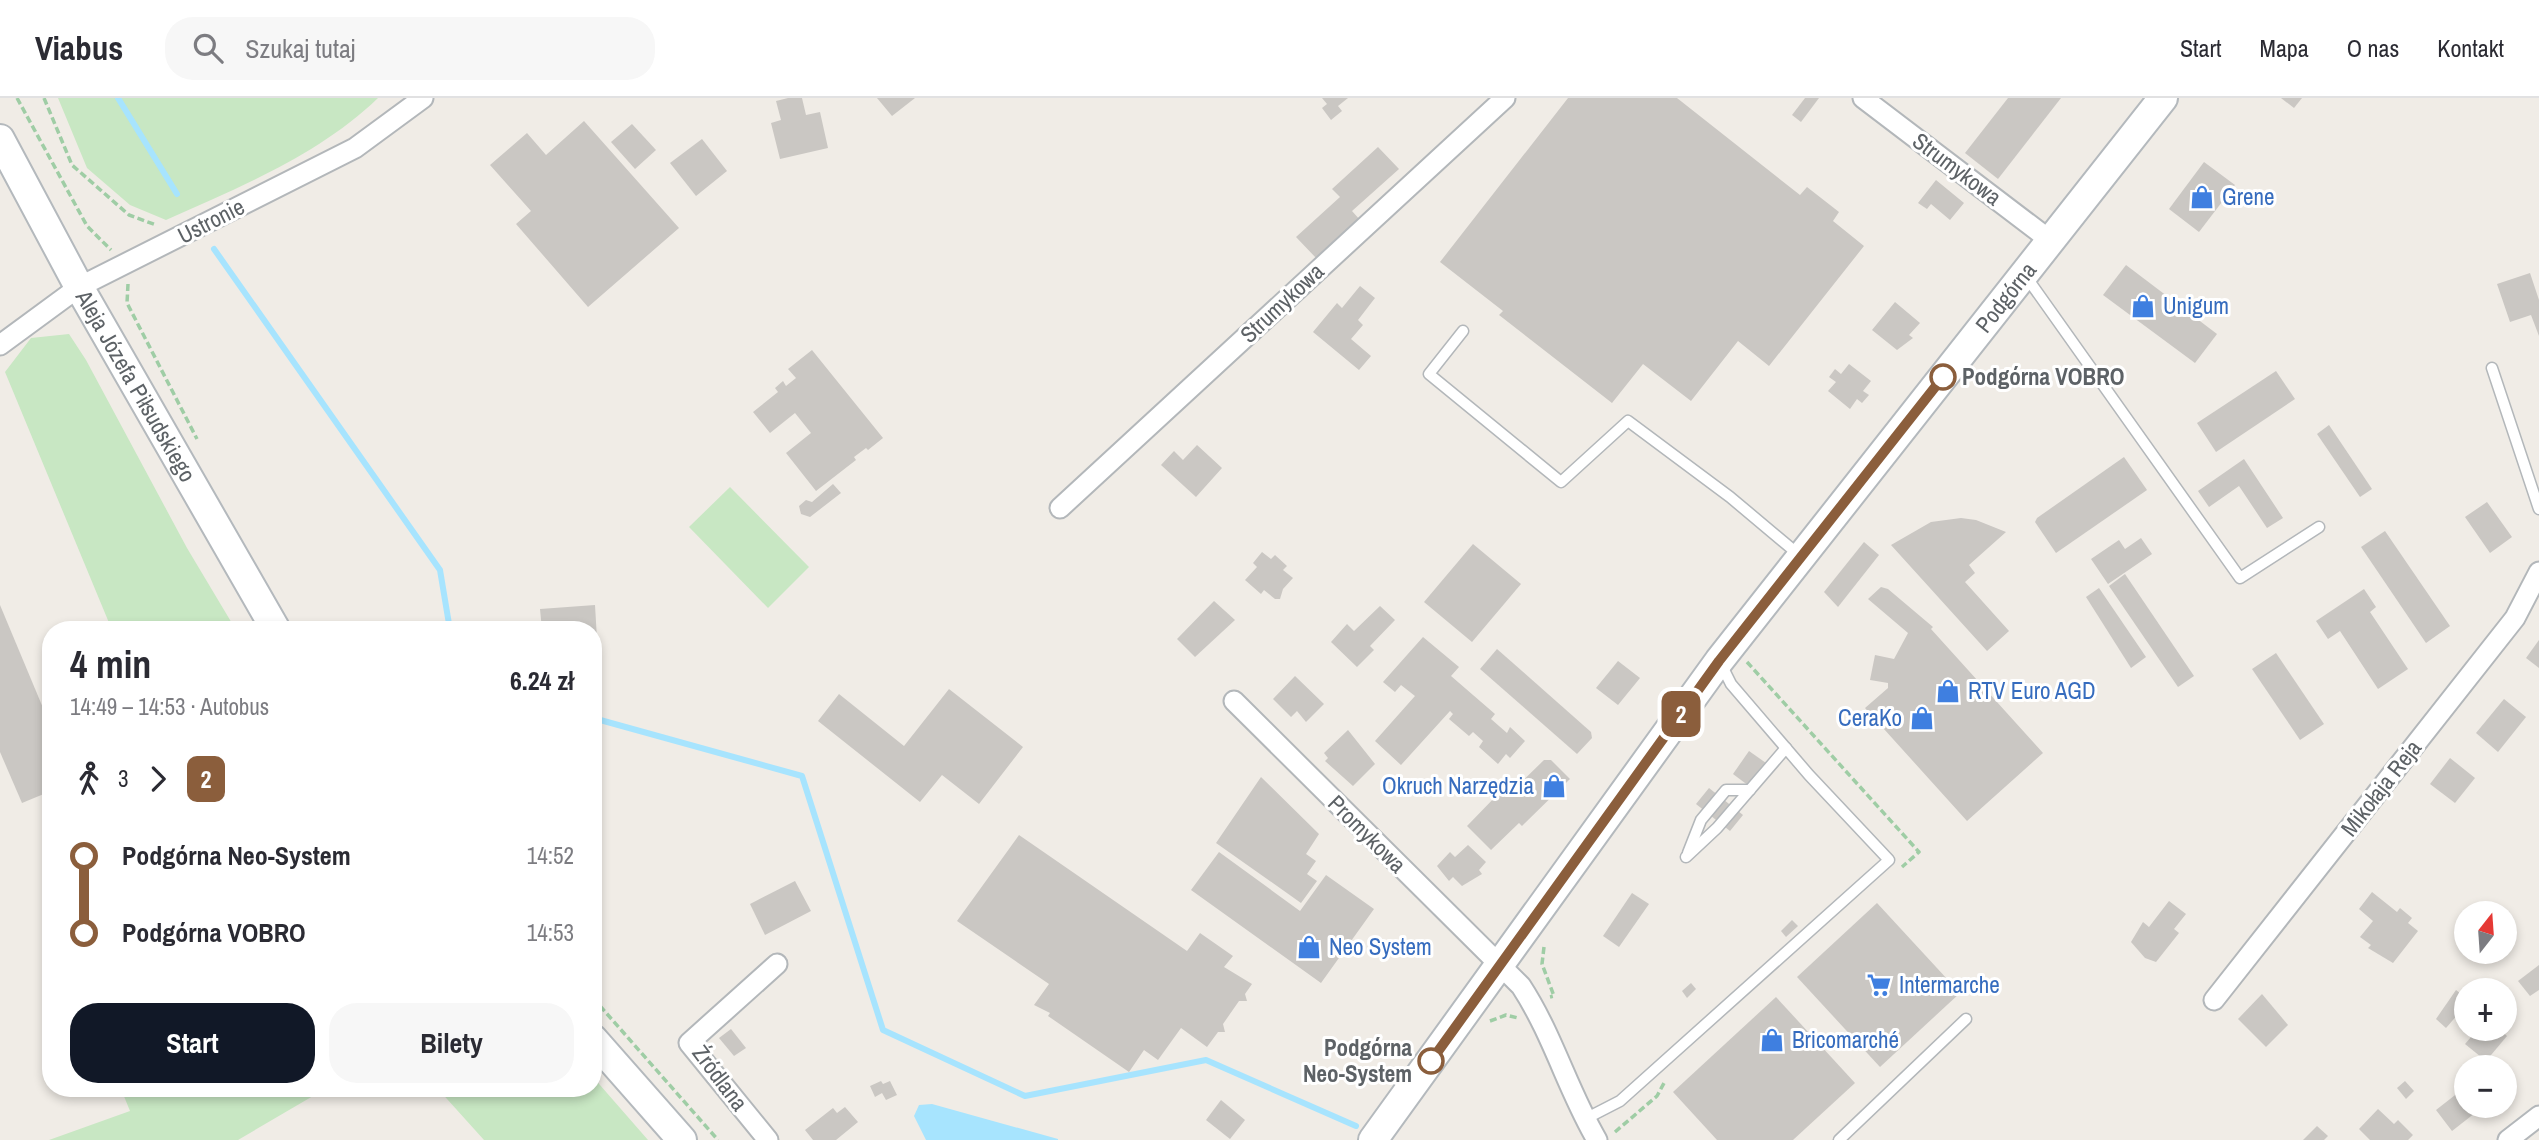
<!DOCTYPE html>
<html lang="pl">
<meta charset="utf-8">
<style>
body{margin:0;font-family:"Archivo Narrow",sans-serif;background:#f7f7f7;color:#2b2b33;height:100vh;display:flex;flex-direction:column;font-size:26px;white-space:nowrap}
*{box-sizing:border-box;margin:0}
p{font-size:23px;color:#7c7c81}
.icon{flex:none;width:38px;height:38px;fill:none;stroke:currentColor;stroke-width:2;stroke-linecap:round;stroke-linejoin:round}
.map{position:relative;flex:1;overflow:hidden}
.panel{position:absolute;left:42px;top:523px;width:560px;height:476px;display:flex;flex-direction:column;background:#fff;border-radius:28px;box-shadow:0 4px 10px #0003}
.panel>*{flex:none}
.badge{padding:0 14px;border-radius:10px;font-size:24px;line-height:46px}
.needle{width:46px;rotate:17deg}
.buttons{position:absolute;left:2454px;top:803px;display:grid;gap:14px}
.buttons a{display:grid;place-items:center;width:63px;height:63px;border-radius:50%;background:#fff;box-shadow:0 4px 10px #0003;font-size:35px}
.map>.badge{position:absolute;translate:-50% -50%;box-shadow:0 0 0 4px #fff}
.legs{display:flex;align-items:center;gap:10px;height:77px;padding:0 28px;font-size:23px}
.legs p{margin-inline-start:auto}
.head{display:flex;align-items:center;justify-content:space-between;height:119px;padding:0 28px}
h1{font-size:38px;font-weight:800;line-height:52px}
.action{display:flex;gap:14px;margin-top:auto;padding:14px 28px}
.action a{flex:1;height:80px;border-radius:28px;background:#111827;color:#fff;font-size:28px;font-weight:800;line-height:80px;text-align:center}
.action a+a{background:#f7f7f7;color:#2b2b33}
ul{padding:0 28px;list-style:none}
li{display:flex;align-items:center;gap:24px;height:77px;font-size:26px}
li i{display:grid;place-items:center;width:10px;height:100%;margin:0 9px;background:currentColor}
li i::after{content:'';width:18px;height:18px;margin:-9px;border:5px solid;border-radius:50%;background:#fff}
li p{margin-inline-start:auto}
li:first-child i{background:linear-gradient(#0000 50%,currentColor 0)}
li:last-child i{background:linear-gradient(currentColor 50%,#0000 0)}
header{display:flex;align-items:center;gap:42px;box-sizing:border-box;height:98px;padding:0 35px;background:#fff;border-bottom:2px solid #e1e1e2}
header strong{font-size:33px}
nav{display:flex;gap:38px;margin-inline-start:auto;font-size:24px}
.search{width:490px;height:63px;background:#f7f7f7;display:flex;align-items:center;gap:18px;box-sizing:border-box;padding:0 24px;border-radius:28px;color:#7c7c81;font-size:26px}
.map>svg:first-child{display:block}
.green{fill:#c8e7c3}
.water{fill:#a7e4fe}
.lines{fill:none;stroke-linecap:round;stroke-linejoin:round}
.stream{stroke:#a7e4fe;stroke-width:6}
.building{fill:#cac7c3}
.lane-casing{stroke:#b3b7ba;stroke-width:13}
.street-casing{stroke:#b3b7ba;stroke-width:23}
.secondary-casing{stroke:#b4b9bd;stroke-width:32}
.path{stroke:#9fcda5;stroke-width:3.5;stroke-dasharray:7 3.5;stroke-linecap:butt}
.lane{stroke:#fff;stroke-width:10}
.street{stroke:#fff;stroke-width:19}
.secondary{stroke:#fff;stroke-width:28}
.line-1-casing{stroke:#fff;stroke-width:16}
.line-1{stroke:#8b5e3c;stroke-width:10}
.stop-1-dot{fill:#fff;stroke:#8b5e3c;stroke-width:3.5}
.labels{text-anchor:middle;stroke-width:6;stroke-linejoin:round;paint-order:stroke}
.street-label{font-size:23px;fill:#5d6266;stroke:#fff}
.shop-label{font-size:23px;fill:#366cbe;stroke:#fff;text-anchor:start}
.stop-label{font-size:23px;font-weight:bold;fill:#5d6266;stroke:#fff;text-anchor:start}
</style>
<header>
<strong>Viabus</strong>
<div class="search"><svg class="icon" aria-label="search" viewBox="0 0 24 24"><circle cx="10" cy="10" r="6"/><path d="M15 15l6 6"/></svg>Szukaj tutaj</div>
<nav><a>Start</a><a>Mapa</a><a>O nas</a><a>Kontakt</a></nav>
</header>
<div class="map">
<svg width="2539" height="1042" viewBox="0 0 2539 1042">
<rect width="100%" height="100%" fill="#f0ece6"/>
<g class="green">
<path d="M58 0H378C319 57 240 89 166 122L130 107 87 70Z"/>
<path d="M69 236 86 262 187 450 236 532H112L5 274 31 240Z"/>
<path d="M730 389 809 469 768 510 689 429Z"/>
<path d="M593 979 648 1042H484L438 991 593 990Z"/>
<path d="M121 991H325L238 1042H49L130 1013Z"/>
</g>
<path class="water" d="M932 1006 1058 1041V1042H926L914 1018 919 1007Z"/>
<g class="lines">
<g class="stream">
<path d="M118 0 177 96"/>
<path d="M214 151 440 472 450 532"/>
<path d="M593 620 802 678 883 932 1025 998 1206 962 1356 1028"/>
</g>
</g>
<g class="building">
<path d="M788 0H802L806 17 820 14 828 50 780 61 771 25 781 22 776 3Z"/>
<path d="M877 0H915L892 18Z"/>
<path d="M1322 0H1348L1338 8 1342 13 1331 22 1322 10 1327 6Z"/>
<path d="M1568 0H1677L1800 97 1807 89 1839 114 1833 123 1864 148 1769 268 1738 243 1691 303 1643 266 1612 305 1499 217 1503 213 1440 164Z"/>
<path d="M1805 0H1819L1801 24 1792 17Z"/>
<path d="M2008 0H2061L1998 81 1965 55Z"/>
<path d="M2281 0H2302L2294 10Z"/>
<path d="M584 23 679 130 588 209 516 126 531 113 490 67 527 35 546 57Z"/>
<path d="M632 26 656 52 635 71 611 44Z"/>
<path d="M702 41 727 73 696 98 670 65Z"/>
<path d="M1378 49 1399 71 1352 113 1360 122 1317 161 1296 139 1340 99 1332 91Z"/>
<path d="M2204 64 2235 87 2199 134 2169 111Z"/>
<path d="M1936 82 1964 105 1950 122 1931 106 1927 111 1918 105Z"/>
<path d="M2126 167 2217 236 2195 265 2103 197Z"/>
<path d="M2530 175 2539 202V238L2531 217 2510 224 2497 186Z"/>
<path d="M1360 188 1375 200 1358 222 1363 227 1351 241 1371 258 1359 272 1313 234 1337 205 1342 210Z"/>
<path d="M1895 204 1920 225 1909 237 1913 240 1897 252 1872 232Z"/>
<path d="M812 252 883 340 868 352 866 350 854 359 856 362 816 393 786 355 811 335 795 315 770 335 753 314 778 294 775 290 783 283 786 288 796 280 788 271Z"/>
<path d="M1849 266 1871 283 1863 293 1869 297 1862 305 1857 301 1850 311 1828 293 1836 284 1829 279 1835 271 1841 276Z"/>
<path d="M2276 273 2295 301 2216 354 2197 325Z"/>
<path d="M2329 327 2372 391 2360 399 2317 336Z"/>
<path d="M1197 347 1222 370 1196 399 1161 367 1174 353 1183 362Z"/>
<path d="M2124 359 2147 392 2056 455 2035 424 2037 420Z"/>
<path d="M2244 361 2283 420 2267 430 2239 388 2209 409 2198 393Z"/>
<path d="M833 386 841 395 810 419 801 416 799 408 806 402 812 404Z"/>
<path d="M2487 404 2512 439 2490 455 2465 419Z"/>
<path d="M1961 420 1976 422 2006 434 1969 467 1975 475 1965 484 2009 533 1987 553 1891 447 1931 424Z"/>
<path d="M2385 433 2450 528 2426 545 2361 449Z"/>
<path d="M2141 440 2152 456 2108 486 2091 461 2119 442 2125 451Z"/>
<path d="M1864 444 1879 457 1838 509 1824 494Z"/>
<path d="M1473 446 1521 486 1472 544 1424 504Z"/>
<path d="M1262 454 1271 461 1275 457 1287 468 1283 472 1293 480 1283 491 1280 501H1275L1264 492 1261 496 1245 482 1257 469 1253 465Z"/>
<path d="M2125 476 2194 578 2178 589 2109 488Z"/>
<path d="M1881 489 1888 491 1933 529 1931 531 2043 655 1967 723 1865 610 1888 590V585L1870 582 1875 557 1894 561 1908 535 1868 501Z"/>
<path d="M2099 490 2146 559 2131 570 2086 499Z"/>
<path d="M2364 491 2376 509 2370 514 2408 571 2378 591 2340 533 2328 541 2316 523Z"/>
<path d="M1214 503 1235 522 1195 559 1177 541Z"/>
<path d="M0 507 51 629V693L22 705 0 654Z"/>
<path d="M595 507 597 541H593V532H542L540 511Z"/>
<path d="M1380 508 1395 522 1370 548 1374 552 1357 569 1331 544 1347 526 1354 533Z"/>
<path d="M1423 539 1459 569 1451 578 1495 616 1491 621 1507 635 1510 629 1525 643 1510 660 1506 656 1498 666 1479 649 1483 643 1473 634 1469 638 1449 621 1453 616 1450 613 1401 667 1375 643 1415 598 1401 587 1395 594 1383 584Z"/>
<path d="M2539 542V570L2526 560Z"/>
<path d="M1497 551 1591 634 1592 640 1577 656 1480 571Z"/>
<path d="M2276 555 2324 626 2300 642 2252 571Z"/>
<path d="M1618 563 1640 580 1618 607 1596 590Z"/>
<path d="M1295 578 1324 606 1306 624 1297 613 1291 619 1273 601Z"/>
<path d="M949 591 1023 649 979 706 942 677 920 704 818 623 839 596 904 648Z"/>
<path d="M2504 601 2526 619 2498 654 2476 635Z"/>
<path d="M1348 632 1375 666 1353 688 1325 663 1328 660 1324 655Z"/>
<path d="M1749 653 1766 665 1749 688 1733 676Z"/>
<path d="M2450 660 2475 680 2455 705 2430 686Z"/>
<path d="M1544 662H1551L1570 681 1522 728 1519 725 1491 752 1467 728 1499 695 1512 693Z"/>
<path d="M1261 679 1319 736 1306 756 1316 763 1307 776 1317 783 1301 805 1216 745Z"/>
<path d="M1709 690 1743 717 1730 733 1696 706Z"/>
<path d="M1019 737 1187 853 1200 835 1233 858 1224 869 1252 886 1245 896 1247 903H1239L1223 926 1225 934H1218L1207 949 1181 930 1158 962 1144 952 1129 974 1048 918 1050 915 1034 907 1049 886 957 823Z"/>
<path d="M1468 747 1486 764 1479 772 1482 776 1462 788 1453 779 1449 783 1437 768 1450 754 1455 759Z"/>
<path d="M1219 754 1300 813 1326 777 1374 811 1321 885 1191 792Z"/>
<path d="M795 783 811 813 765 837 750 806Z"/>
<path d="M2372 794 2397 814 2400 810 2412 820 2408 825 2418 833 2393 865 2368 850 2371 847 2360 839 2373 823 2359 811Z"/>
<path d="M1632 795 1649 806 1619 849 1603 838Z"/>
<path d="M2169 803 2186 816 2174 831 2179 835 2156 864 2145 860 2131 844 2143 824 2149 829Z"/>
<path d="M1877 805 1960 895 1880 969 1797 879Z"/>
<path d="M1792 822 1798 828 1786 839 1781 833Z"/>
<path d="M2539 867V892L2530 898 2518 883Z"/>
<path d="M1691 885 1696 891 1687 900 1682 893Z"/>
<path d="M2456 892 2466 900V907L2446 930 2436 921Z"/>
<path d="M2262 896 2288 927 2266 949 2238 921Z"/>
<path d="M1776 899 1855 985 1793 1042H1717L1673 994Z"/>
<path d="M731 931 746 950 734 958 719 940Z"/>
<path d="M2478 931H2499L2507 938 2486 963 2465 946Z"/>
<path d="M881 983 883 986 890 983 897 997 886 1002 882 995 875 999 870 988Z"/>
<path d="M2405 983 2414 993 2406 1001 2397 990Z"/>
<path d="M2459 994 2466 1008 2475 1015 2452 1033 2436 1012Z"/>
<path d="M1221 1002 1245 1022 1230 1041 1206 1022Z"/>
<path d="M845 1009 858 1024 836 1042H813L805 1032 833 1010 837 1015Z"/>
<path d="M2378 1011 2394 1026 2398 1022 2413 1037 2408 1042H2370L2359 1031Z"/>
<path d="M2317 1028 2328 1038 2324 1042H2303Z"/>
</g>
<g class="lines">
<g class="lane-casing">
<g id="lane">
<path d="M2025 177 2240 480 2319 429"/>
<path d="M1463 233 1429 276 1561 384 1628 323 1730 399 1798 456"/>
<path d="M2492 270 2539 411"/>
<path d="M1688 755 1701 722 1726 692H1750"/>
<path d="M1686 759 1717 730 1786 650"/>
<path d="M1585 1021 1620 1003 1889 762 1809 677 1731 586 1721 566"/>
<path d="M1839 1042 1966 921"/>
</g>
</g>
<g class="street-casing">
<g id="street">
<path d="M1863 0 2051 143"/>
<path d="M0 247 79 189 355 50 423 0"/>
<path d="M1060 410 1505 0"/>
<path d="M1234 603 1521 888C1553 937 1568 993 1597 1042"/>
<path d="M2214 902 2515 520 2539 474"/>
<path d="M768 1042 689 945 777 866"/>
<path d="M2508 1042 2539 1018"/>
</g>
</g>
<g class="secondary-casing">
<g id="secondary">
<path id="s1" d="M0 41 79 189 276 532"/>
<path d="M593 941 682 1042"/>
<path id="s2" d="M1373 1042 1719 563 2163 0"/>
</g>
</g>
<g class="path">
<path d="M17 0 87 128 111 152"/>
<path d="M44 0 72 67 129 117 156 127"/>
<path d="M128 186 127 205 197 341"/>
<path d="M1747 564 1919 754 1902 769"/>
<path d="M1544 849 1542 866 1554 898 1550 899"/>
<path d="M593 900 718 1042"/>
<path d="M1490 923 1506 917 1518 920"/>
<path d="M1615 1034 1657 998 1664 985"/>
</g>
<use href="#lane" class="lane"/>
<use href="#street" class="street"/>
<use href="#secondary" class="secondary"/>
</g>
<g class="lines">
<g class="line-1-casing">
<path id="line-1" d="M1431 963 1719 563 1943 279"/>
</g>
<use href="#line-1" class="line-1"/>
</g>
<defs>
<g id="shop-bare" transform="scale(1.89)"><path d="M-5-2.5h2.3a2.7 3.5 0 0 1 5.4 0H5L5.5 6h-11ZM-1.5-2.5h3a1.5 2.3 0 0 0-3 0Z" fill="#3f7fe0" stroke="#fff" stroke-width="2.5" paint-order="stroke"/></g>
<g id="supermarket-bare" transform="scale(1.89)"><path d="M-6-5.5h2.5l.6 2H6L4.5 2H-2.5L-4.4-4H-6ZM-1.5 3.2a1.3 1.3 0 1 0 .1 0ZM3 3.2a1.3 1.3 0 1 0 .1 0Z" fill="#3f7fe0" stroke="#fff" stroke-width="2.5" paint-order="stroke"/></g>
</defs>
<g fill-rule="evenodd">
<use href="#shop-bare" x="2202" y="99"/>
<use href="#shop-bare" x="2143" y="208"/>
<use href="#shop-bare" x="1948" y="593"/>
<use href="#shop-bare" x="1922" y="620"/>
<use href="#shop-bare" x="1554" y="688"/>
<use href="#shop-bare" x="1309" y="849"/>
<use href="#supermarket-bare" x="1879" y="887"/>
<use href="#shop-bare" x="1772" y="942"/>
</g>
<g class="stop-1-dot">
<circle cx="1943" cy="279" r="12"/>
<circle cx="1431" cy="963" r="12"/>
</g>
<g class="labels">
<g class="street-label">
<text transform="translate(1957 71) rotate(37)" y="8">Strumykowa</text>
<text transform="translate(211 123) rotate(-27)" y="8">Ustronie</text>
<text dy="8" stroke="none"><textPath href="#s2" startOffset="1054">Podgórna</textPath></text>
<text transform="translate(1282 205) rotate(-43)" y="8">Strumykowa</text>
<text dy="8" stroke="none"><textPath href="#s1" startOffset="282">Aleja Józefa Piłsudskiego</textPath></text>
<text transform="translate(2381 690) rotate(-52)" y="8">Mikołaja Reja</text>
<text transform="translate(1367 736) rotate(45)" y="8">Promykowa</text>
<text transform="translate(720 980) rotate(53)" y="8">Źródlana</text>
</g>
<g class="shop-label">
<text x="2222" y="107">Grene</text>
<text x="2163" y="216">Unigum</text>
<text x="1968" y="601">RTV Euro AGD</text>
<text x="1902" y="628" text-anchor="end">CeraKo</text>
<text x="1534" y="696" text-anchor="end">Okruch Narzędzia</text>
<text x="1329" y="857">Neo System</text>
<text x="1899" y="895">Intermarche</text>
<text x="1792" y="950">Bricomarché</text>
</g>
<g class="stop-label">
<text x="1962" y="287">Podgórna VOBRO</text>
<text x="1412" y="958" text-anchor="end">Podgórna<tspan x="1412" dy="26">Neo-System</tspan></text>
</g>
</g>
</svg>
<div class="buttons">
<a><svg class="needle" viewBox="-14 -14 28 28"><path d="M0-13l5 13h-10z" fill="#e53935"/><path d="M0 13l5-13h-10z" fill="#7c7c81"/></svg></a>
<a>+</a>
<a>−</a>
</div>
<b class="badge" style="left:1681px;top:616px;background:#8b5e3c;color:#fff">2</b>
<section class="panel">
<div class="head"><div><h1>4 min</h1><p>14:49 – 14:53 · Autobus</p></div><b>6.24 zł</b></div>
<div class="legs"><svg class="icon" aria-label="walk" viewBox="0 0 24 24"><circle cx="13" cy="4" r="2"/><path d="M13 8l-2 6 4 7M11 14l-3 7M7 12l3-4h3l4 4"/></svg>3<svg class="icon" aria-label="forward" viewBox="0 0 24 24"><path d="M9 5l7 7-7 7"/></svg><b class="badge" style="background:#8b5e3c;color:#fff">2</b></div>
<ul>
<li><i style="color:#8b5e3c"></i><b>Podgórna Neo-System</b><p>14:52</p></li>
<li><i style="color:#8b5e3c"></i><b>Podgórna VOBRO</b><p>14:53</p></li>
</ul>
<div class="action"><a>Start</a><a>Bilety</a></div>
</section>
</div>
